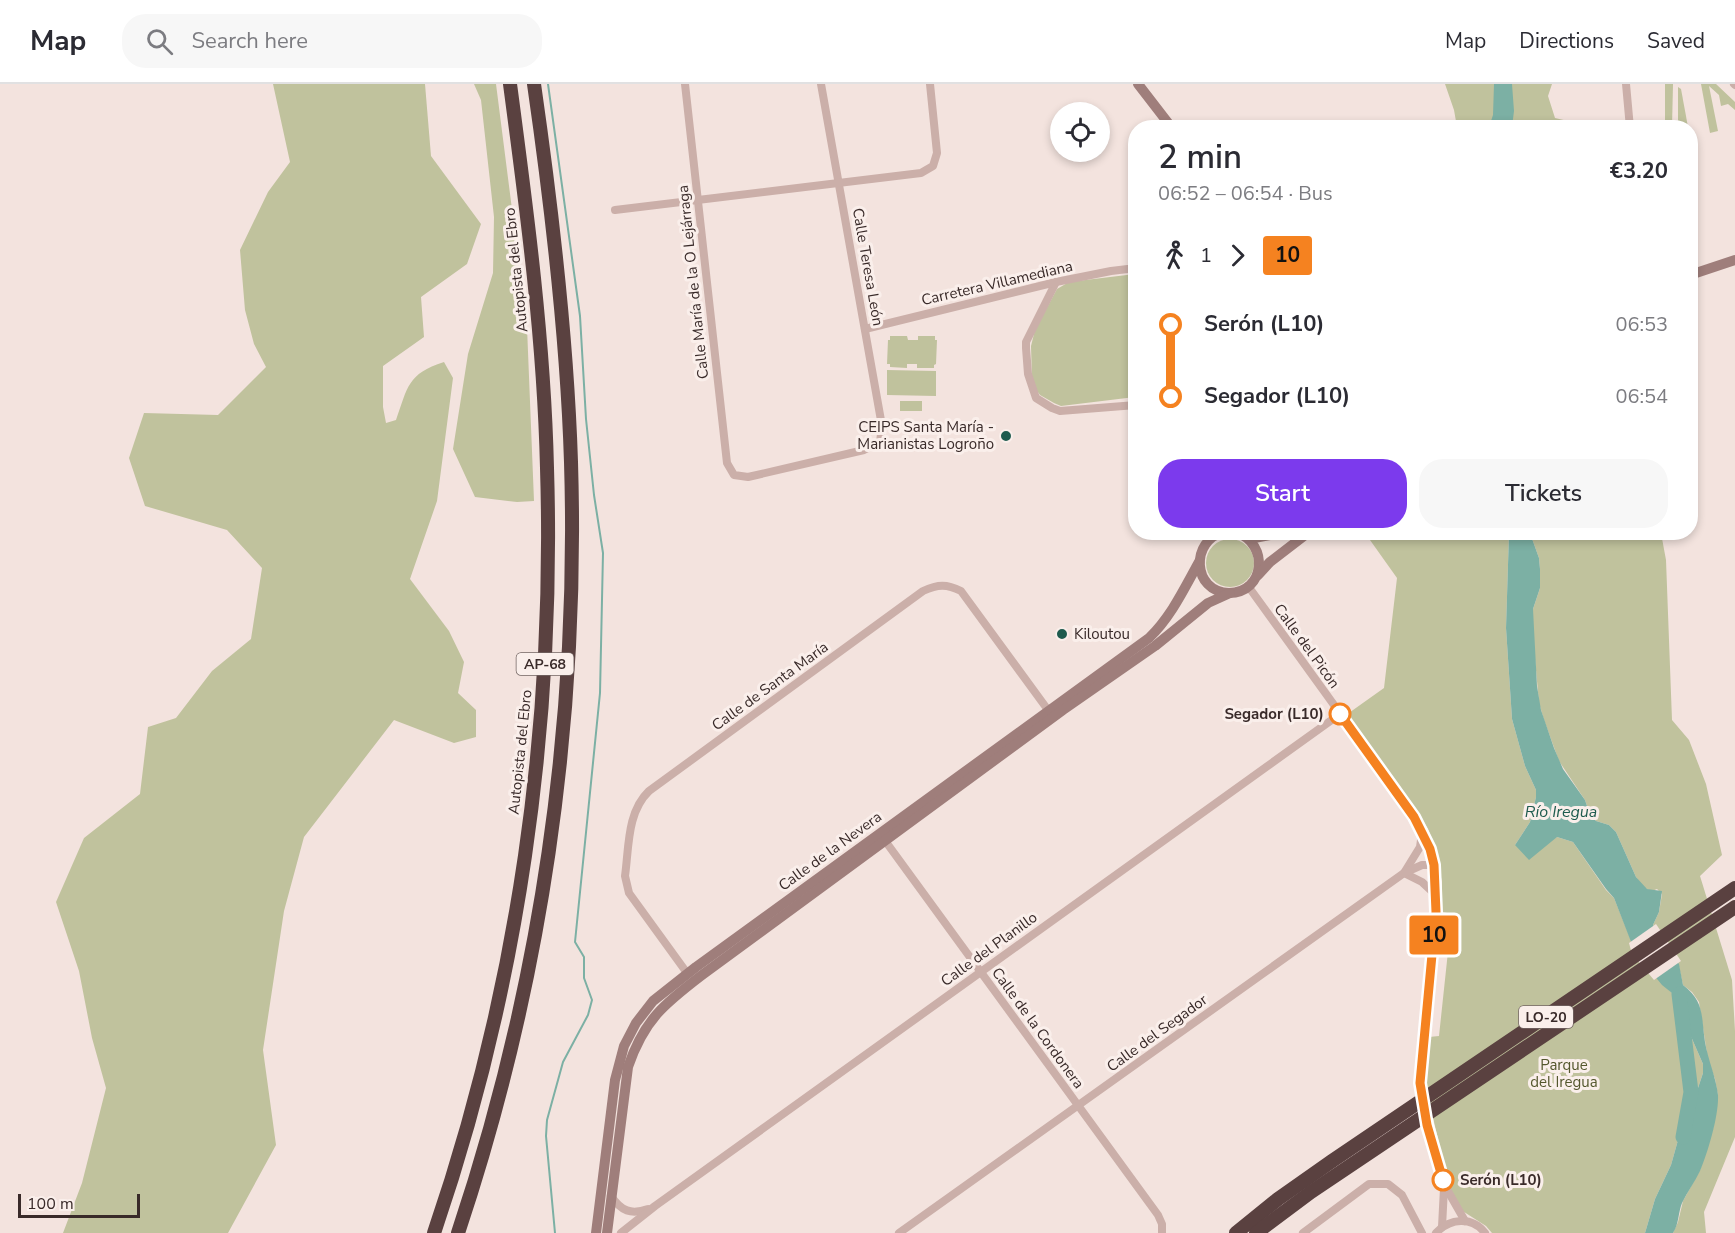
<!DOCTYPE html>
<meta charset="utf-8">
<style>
body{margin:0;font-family:"Nunito Sans",sans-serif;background:#f7f7f7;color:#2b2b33;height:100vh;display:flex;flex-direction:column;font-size:22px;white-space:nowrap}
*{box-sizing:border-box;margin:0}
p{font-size:20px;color:#7c7c81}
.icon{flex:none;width:33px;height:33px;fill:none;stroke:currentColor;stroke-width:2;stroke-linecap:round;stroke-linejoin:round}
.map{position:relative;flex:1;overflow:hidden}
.panel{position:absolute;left:1128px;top:36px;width:570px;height:420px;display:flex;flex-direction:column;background:#fff;border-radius:24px;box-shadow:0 3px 9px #0003}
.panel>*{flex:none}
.badge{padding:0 12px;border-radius:4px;font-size:21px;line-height:39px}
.fabs{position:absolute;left:1050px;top:18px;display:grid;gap:12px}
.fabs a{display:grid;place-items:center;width:60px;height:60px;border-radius:50%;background:#fff;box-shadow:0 3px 9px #0003;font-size:30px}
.scale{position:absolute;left:18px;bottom:15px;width:122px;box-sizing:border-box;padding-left:6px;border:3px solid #392a29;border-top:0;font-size:16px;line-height:21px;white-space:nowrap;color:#392a29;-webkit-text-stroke:4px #faefeb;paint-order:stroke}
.map>.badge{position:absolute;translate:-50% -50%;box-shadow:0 0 0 3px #fff}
.legs{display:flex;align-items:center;gap:9px;height:66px;padding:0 30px;font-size:20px}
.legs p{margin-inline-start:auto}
.head{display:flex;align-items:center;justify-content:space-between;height:102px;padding:0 30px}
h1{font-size:33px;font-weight:600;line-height:45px}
.primary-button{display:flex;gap:12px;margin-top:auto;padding:12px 30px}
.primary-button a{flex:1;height:69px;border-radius:24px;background:#7c3aed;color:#fff;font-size:24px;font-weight:600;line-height:69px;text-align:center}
.primary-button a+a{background:#f7f7f7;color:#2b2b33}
ul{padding:0 30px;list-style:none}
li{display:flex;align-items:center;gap:21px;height:72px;font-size:22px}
li i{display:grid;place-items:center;width:9px;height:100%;margin:0 8px;background:currentColor}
li i::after{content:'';width:15px;height:15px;margin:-8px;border:4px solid;border-radius:50%;background:#fff}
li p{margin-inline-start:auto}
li:first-child i{background:linear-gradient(#0000 50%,currentColor 0)}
li:last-child i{background:linear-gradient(currentColor 50%,#0000 0)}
header{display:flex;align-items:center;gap:36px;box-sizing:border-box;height:84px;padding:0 30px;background:#fff;border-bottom:2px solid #e1e1e2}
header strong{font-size:28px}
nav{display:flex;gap:33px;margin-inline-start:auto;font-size:21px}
.search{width:420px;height:54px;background:#f7f7f7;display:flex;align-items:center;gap:15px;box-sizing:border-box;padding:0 21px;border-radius:24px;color:#7c7c81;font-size:22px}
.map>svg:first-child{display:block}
.green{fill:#c0c29d}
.water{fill:#7cb0a4}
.pier{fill:#f3e3de}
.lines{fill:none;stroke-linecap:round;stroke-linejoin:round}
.stream{stroke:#7cb0a4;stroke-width:2}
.river{stroke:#7cb0a4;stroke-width:15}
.street{stroke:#cbafa9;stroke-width:8}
.secondary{stroke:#9f7e7b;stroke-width:10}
.highway{stroke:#5a4140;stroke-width:14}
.line-1-casing{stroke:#fff;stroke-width:14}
.line-1{stroke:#f58220;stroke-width:9}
.poi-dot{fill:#1e5b4e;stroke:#faefeb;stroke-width:2}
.stop-1-dot{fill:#fff;stroke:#f58220;stroke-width:3}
.labels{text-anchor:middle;stroke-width:6;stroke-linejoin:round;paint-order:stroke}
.shield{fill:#faefeb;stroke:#736563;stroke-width:1.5}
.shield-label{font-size:14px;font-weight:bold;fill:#392a29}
.street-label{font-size:15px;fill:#392a29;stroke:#faefeb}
.poi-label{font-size:15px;fill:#392a29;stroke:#faefeb;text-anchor:end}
.stop-label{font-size:15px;font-weight:bold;fill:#392a29;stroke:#faefeb;text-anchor:end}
.park-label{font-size:15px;fill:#54572d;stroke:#faefeb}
.water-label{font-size:16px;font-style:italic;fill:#1e5b4e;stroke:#faefeb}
</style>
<header>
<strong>Map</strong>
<div class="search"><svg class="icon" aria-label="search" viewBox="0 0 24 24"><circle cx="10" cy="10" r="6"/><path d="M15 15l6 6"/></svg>Search here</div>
<nav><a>Map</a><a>Directions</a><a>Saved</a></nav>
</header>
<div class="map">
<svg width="1735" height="1149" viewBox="0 0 1735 1149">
<rect width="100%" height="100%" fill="#f3e3de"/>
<g class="green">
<path d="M273 0H425L431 72 481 140 467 180 421 213 424 253 383 282V323L386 339 396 336C408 303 407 290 444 278L453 294 437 417 410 495 449 547 464 578 458 609 476 626V653L454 659 394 636 304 753 284 827 263 966 276 1061 228 1149H63L82 1099 106 1004 92 954 79 887 56 818 84 754 140 710 148 643 176 634 212 587 251 555 262 484 227 446 145 422 129 374 144 329 218 331 266 283 254 260 245 226 240 166 268 108 290 78Z"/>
<path d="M474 0H496L527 243 534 417 517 418 475 413 453 365 468 270 493 189 494 133 481 16Z"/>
<path d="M1445 0H1552L1548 12 1555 34 1585 41V43H1457L1454 26Z"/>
<path d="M1665 0H1673L1672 43H1665Z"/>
<path d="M1701 0H1716L1735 18V26L1728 20 1721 22 1719 11 1709 2 1718 47 1710 49Z"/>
<path d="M1678 3 1681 5 1688 43H1678Z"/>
<path d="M1135 190V313L1061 322 1054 319 1040 311 1034 303 1032 295 1031 262 1035 246 1057 205 1069 198Z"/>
<path d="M890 252H907L908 256H918V252H935V256H937L936 280 934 281V284H917V280H907V284L890 283V280H887L888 256H890Z"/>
<path d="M887 286 936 287V312L887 311Z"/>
<rect x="900" y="317" width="22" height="10"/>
<path d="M1365 449H1509L1506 544 1512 635 1525 682 1536 706V713L1530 738 1515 761 1557 753 1573 758 1606 806 1614 814 1633 861 1672 909 1703 980V989L1692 1022 1680 1049 1671 1081 1655 1115 1645 1149H1492L1486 1142 1461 1126 1451 1110 1426 1004 1429 953 1439 952 1452 830 1442 828V798L1434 761 1428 745 1415 724 1346 631 1384 604 1397 494Z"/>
<path d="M1530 449H1661L1666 476 1672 636 1689 656 1706 700 1722 771 1700 792 1732 896 1735 947V1053L1704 1128 1706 1149H1673L1678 1138 1683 1117 1700 1086 1713 1045 1718 1012 1715 995 1708 976 1699 918 1692 908 1683 901 1678 878 1653 841 1659 828 1662 810 1657 805 1652 807 1644 804 1636 793 1616 748 1609 741 1596 737 1590 731 1585 716 1559 677 1544 636 1539 619 1533 553V525L1540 504V485L1539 474Z"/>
<circle cx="1230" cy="479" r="24"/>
</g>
<g class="water">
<path d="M1494 0H1512L1514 27 1512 43H1489L1493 31Z"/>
<path d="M1509 449H1530L1539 474 1540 485V504L1533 525 1537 602 1541 626 1554 664 1563 685 1585 716 1590 731 1596 737 1609 741 1616 748 1636 793 1647 805 1662 807 1659 828 1653 841 1679 880 1683 901C1705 918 1701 932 1705 958 1708 976 1716 993 1718 1011 1719 1031 1708 1068 1700 1087 1695 1098 1687 1108 1682 1119 1678 1129 1679 1140 1673 1149H1645L1655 1115 1671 1081 1680 1049 1692 1022 1703 989V980L1672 909 1662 901 1635 868 1614 814 1606 805 1573 758 1557 753 1529 776 1515 761 1530 738 1536 713V706L1525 682 1512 635 1506 544Z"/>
</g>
<path class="pier" d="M1656 840 1681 877 1654 896 1632 870 1629 859Z"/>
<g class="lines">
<path class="stream" d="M548 0 580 232 586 335 594 411 603 469 600 609 575 858 584 873V894L592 916 588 931 563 978 547 1036 546 1052 555 1149"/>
<path class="river" d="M1679 910 1691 1008 1683 1053"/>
<g class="street">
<path d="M685 0 727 379 734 391 748 393 864 366 880 358 882 342 821 0"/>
<path d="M1626 0 1630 44"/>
<path d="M1734 0 1735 1"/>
<path d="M615 126 921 89 933 82 937 69 930 0"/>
<path d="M1056 198 1026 258V264L1028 290 1036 314 1052 324 1060 327 1136 321"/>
<path d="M865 245 1056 198 1111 187 1136 184"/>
<path d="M1248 502 1415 733 1430 765 1434 781 1436 811 1421 1005"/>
<path d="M1422 749 1420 763 1404 789 1422 798 1436 811"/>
<path d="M886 758 1158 1131 1162 1140V1149"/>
<path d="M687 889 629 809 625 792C629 763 627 728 649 707L923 507C938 500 947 500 961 507L1048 626"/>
<path d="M1427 1041 1445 1102 1465 1137"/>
<path d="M611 1112C621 1127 631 1131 648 1125"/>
<path d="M1442 1143 1444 1104"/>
<path d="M621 1149 655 1122 1340 630"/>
<path d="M899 1149 1404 789 1422 781H1434"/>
<path d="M1303 1149 1369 1100H1388L1402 1111 1422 1149"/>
<path d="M1436 1149C1450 1134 1472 1132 1485 1149"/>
</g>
<g class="secondary">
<path d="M1138 0 1172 44"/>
<path d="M1690 191 1735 176"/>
<path d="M1224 448C1190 456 1192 508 1229 509 1265 509 1270 460 1236 448"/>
<path d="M1249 455 1286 448"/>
<path d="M1258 491 1270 478 1309 448"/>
<path d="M596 1149 615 996 624 962 636 939 653 917 696 883 1149 554C1171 533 1184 505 1199 478"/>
<path d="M607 1149 628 983C644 936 664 920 702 891L1063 626 1155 562 1208 519 1230 509"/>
</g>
<g class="highway">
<path d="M434 1149C518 904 555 643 547 384 544 255 527 128 510 0"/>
<path d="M458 1149C541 901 579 639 571 378 567 251 552 125 534 0"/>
<path d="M1236 1149 1278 1115 1332 1077 1735 804"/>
<path d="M1256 1149 1311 1108 1735 823"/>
</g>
</g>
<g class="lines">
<g class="line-1-casing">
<path id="line-1" d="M1340 630 1414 733 1430 765 1434 781 1436 828 1420 999 1427 1041 1443 1096"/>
</g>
<use href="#line-1" class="line-1"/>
</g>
<g class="poi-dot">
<circle cx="1006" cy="352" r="6"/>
<circle cx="1062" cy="550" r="6"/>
</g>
<g class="stop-1-dot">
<circle cx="1340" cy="630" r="10"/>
<circle cx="1443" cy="1096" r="10"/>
</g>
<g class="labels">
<g class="shield">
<rect x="516.5" y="569" width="57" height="22" rx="4.5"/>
<rect x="1519" y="922" width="54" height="22" rx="4.5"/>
</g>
<g class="shield-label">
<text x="545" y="585">AP-68</text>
<text x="1546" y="938">LO-20</text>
</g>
<g class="street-label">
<text transform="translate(868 183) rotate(80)" y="5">Calle Teresa León</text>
<text transform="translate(516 186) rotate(-96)" y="5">Autopista del Ebro</text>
<text transform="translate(693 198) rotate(-96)" y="5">Calle María de la O Lejárraga</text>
<text transform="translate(997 199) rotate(-13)" y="5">Carretera Villamediana</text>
<text transform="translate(1307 562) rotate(54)" y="5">Calle del Picón</text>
<text transform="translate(770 602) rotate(-36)" y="5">Calle de Santa María</text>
<text transform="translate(520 668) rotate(-84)" y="5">Autopista del Ebro</text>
<text transform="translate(830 767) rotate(-36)" y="5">Calle de la Nevera</text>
<text transform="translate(989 865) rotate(-36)" y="5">Calle del Planillo</text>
<text transform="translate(1038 944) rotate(54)" y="5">Calle de la Cordonera</text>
<text transform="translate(1157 949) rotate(-36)" y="5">Calle del Segador</text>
</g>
<g class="poi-label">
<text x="994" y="348">CEIPS Santa María -<tspan x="994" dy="17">Marianistas Logroño</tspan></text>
<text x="1074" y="555" text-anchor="start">Kiloutou</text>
</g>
<g class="stop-label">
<text x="1324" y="635">Segador (L10)</text>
<text x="1460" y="1101" text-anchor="start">Serón (L10)</text>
</g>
<g class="park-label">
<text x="1564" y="986">Parque<tspan x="1564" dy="17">del Iregua</tspan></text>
</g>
<g class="water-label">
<text x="1561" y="733">Río Iregua</text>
</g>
</g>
</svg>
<div class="fabs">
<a><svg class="icon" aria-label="locate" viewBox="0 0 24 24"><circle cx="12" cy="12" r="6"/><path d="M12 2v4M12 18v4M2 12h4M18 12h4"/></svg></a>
</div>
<div class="scale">100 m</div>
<b class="badge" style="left:1434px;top:851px;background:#f58220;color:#111">10</b>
<section class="panel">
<div class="head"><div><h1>2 min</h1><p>06:52 – 06:54 · Bus</p></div><b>€3.20</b></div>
<div class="legs"><svg class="icon" aria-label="walk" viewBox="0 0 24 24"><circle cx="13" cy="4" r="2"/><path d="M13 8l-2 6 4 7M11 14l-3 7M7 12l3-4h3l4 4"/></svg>1<svg class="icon" aria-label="forward" viewBox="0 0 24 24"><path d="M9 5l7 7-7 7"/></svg><b class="badge" style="background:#f58220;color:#111">10</b></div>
<ul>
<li><i style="color:#f58220"></i><b>Serón (L10)</b><p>06:53</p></li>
<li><i style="color:#f58220"></i><b>Segador (L10)</b><p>06:54</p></li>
</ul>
<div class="primary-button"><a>Start</a><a>Tickets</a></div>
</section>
</div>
